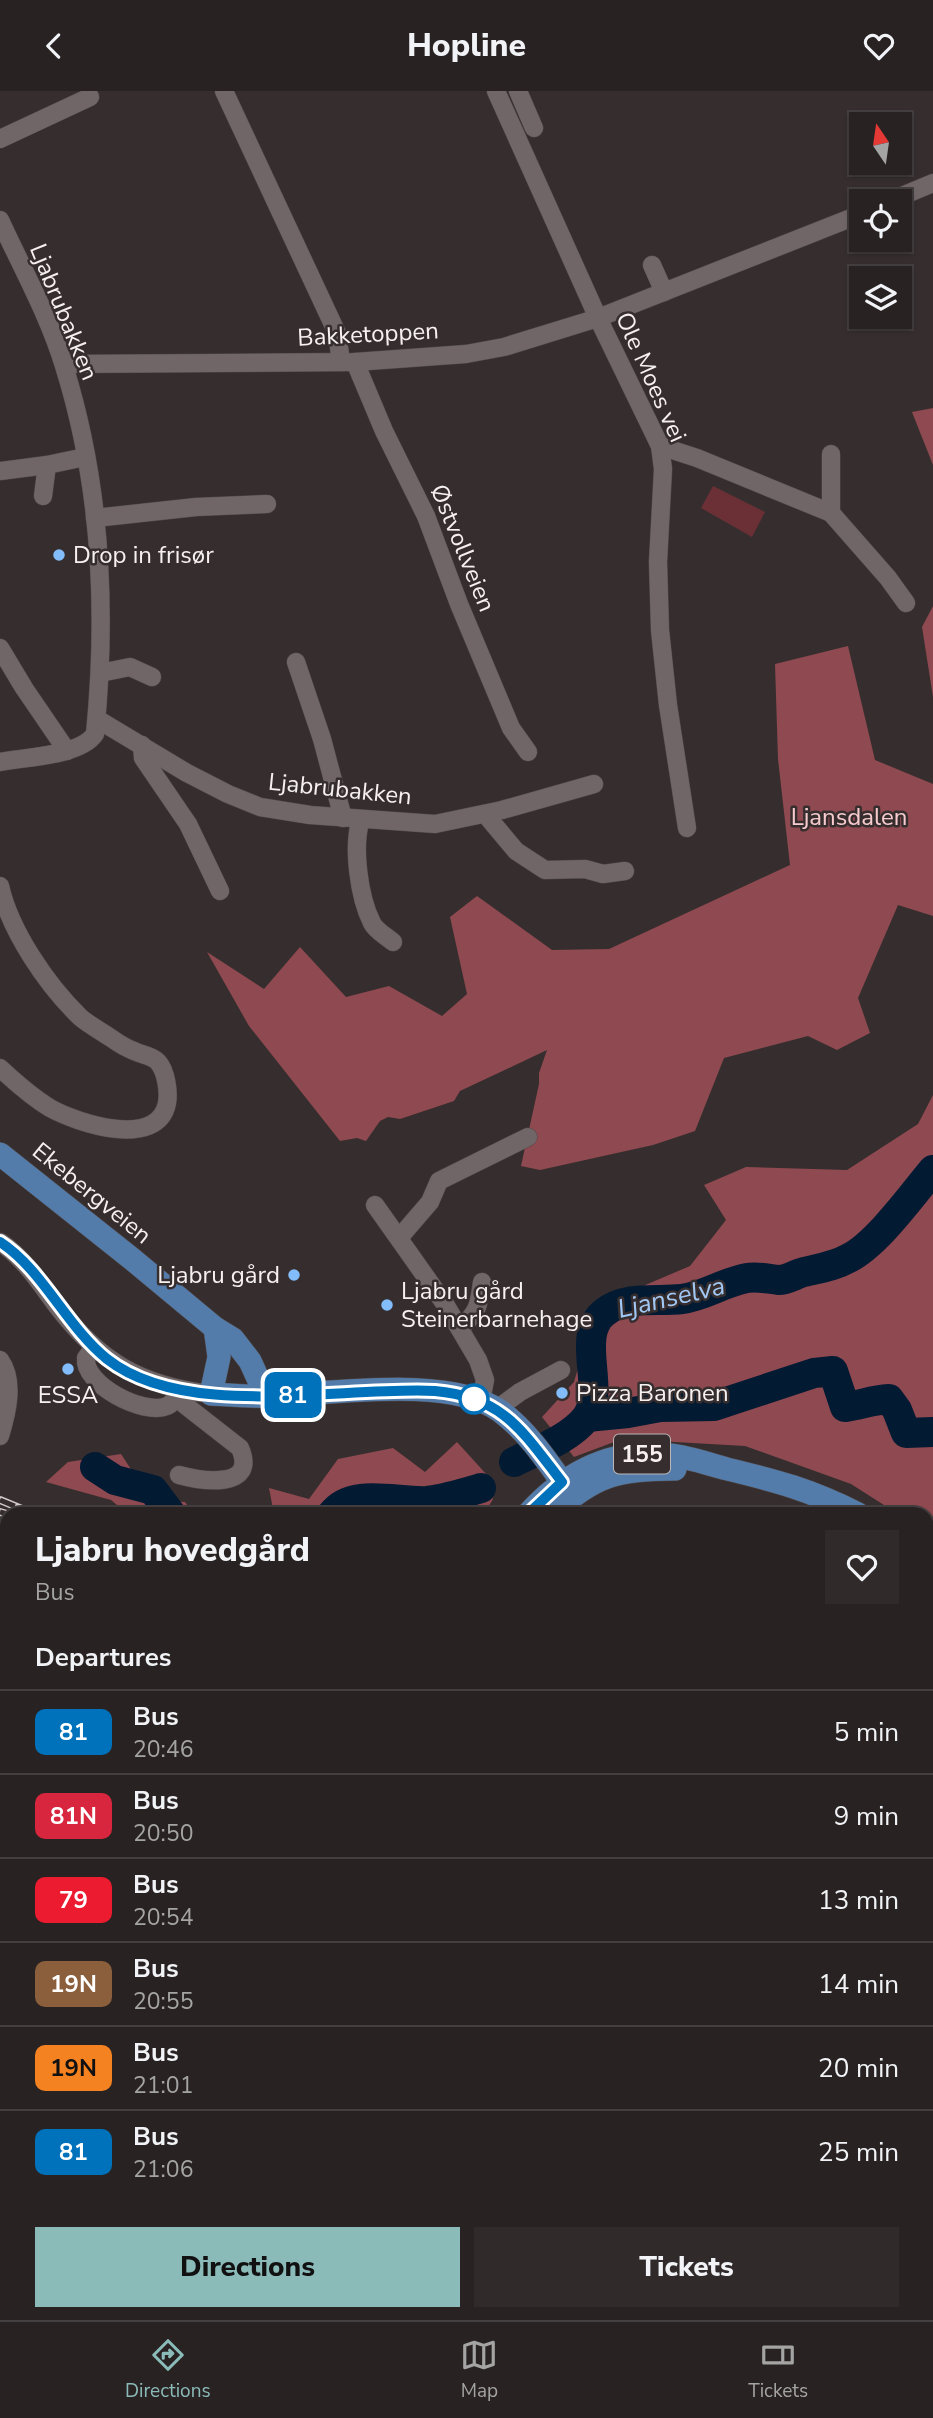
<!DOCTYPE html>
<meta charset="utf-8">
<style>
body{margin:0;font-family:"Nunito Sans",sans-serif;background:#302a2a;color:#f1f3f6;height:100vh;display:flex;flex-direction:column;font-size:26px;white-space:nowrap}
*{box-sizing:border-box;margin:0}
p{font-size:23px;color:#a5a4a5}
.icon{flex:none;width:38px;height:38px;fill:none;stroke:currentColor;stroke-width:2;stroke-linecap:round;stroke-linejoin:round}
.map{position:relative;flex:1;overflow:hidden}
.sheet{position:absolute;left:0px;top:1416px;width:934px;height:814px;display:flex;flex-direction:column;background:#282222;border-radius:21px 21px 0 0;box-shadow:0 2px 5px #0004,0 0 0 2px #443f40}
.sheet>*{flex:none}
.badge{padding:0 14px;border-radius:10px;font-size:24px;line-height:46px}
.needle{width:46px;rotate:347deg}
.tools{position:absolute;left:849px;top:21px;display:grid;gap:14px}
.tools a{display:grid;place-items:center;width:63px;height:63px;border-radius:0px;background:#282222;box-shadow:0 2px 5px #0004,0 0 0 2px #443f40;font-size:35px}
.map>.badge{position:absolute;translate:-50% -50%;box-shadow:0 0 0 4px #fff}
h2{padding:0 35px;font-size:26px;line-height:63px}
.round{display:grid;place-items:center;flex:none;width:74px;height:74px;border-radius:0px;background:#302a2a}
.summary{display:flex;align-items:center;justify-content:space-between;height:119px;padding:0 35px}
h1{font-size:33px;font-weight:800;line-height:52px}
.cta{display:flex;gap:14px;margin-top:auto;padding:14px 35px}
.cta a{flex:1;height:80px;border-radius:0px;background:#8bbbb9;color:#111;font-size:28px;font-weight:800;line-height:80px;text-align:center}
.cta a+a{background:#302a2a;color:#f1f3f6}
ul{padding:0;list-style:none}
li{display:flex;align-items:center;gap:21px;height:84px;padding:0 35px;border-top:2px solid #443f40}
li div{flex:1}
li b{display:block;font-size:26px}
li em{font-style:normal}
li .badge{min-width:77px;font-weight:700;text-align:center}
header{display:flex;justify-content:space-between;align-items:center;height:91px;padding:0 35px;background:#282222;font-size:32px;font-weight:800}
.tabs{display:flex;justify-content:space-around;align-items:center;height:98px;border-top:2px solid #443f40;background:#282222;font-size:19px;color:#a5a4a5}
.tabs a{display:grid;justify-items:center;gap:4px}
.tabs .active{color:#8bbbb9}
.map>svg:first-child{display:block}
.green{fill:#6a3036}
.forest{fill:#8f4950}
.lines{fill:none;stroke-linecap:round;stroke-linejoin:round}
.river{stroke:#031a33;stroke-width:30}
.minor-casing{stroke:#524a4b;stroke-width:19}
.major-casing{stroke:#524a4b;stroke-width:24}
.minor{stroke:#706667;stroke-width:18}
.major{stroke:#537cab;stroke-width:23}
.rail-casing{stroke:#d2cbcb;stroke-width:8}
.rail{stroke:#362e2e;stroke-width:5;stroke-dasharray:16;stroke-linecap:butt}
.line-casing{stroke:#fff;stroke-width:16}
.line{stroke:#0072bc;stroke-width:10}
.poi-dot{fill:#83bcfb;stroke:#362e2e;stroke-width:2.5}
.stop-dot{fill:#fff;stroke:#0072bc;stroke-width:3.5}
.labels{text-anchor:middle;stroke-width:5;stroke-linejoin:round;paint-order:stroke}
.shield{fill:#362e2e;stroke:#bcb6b6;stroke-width:2}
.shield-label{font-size:23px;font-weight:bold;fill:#f6f0f0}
.street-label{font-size:24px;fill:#f6f0f0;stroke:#362e2e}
.poi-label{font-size:24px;fill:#f6f0f0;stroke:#362e2e;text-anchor:start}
.park-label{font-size:24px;fill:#f8cccf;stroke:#362e2e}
.water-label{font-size:26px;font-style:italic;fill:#a1c8f4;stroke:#362e2e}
</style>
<header><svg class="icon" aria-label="back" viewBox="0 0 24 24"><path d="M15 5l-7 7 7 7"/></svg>Hopline<svg class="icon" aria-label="heart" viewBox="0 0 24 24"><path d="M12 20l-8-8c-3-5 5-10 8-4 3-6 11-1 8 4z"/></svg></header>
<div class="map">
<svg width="933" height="2229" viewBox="0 0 933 2229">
<rect width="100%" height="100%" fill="#362e2e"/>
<path class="green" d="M713 395 765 421 752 446 701 417Z"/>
<g class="forest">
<path d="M933 317V374L912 321Z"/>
<path d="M933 515V606L922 536Z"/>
<path d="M848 555 875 669 933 693V825L898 814 858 907 870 942 837 959 808 945 724 967 695 1040 653 1054 540 1079 521 1075 539 993V982L547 959 460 1000 454 1010 400 1028 388 1026 380 1030 366 1050 357 1047 340 1050 249 935 207 861 264 898 300 856 346 906 389 895 442 925 467 903 450 826 477 805 552 859 609 858 790 774 778 668 775 573Z"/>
<path d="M933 1004V1445L928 1442V1423H898L851 1393 745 1355 622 1348 574 1366 542 1326 574 1291 596 1215 690 1175 726 1129 704 1094 746 1076 847 1079 918 1033Z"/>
<path d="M457 1351 487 1384 493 1408 484 1423H274L269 1397 309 1408 338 1368 393 1357 425 1381Z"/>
<path d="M121 1363 151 1409 185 1411 194 1423H128L111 1409 46 1391 68 1371Z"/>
<path d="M933 1563V1789L928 1785V1567Z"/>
<path d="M437 2222 438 2229H280L279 2223Z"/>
</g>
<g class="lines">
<g class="river">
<path d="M587 1326 628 1322 660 1316 714 1315 814 1282 833 1280 845 1316C861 1314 872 1309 889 1308L897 1319 906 1342 933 1341"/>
<path d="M514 1371C538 1359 569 1348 586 1327 607 1299 574 1244 605 1221 626 1204 657 1211 682 1208 705 1205 724 1191 747 1187 758 1185 768 1188 779 1189 787 1189 796 1183 804 1181 820 1177 835 1175 849 1167 877 1153 912 1104 933 1079"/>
<path d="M95 1376 115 1389 153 1399 171 1423"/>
<path d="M332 1423C352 1396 398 1412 427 1410 444 1408 464 1402 481 1397"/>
</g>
<g class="minor-casing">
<g id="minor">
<path d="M224 0 337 242 341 271"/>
<path d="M496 0 598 227 660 355 663 378 658 471 660 539 668 614 687 737"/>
<path d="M518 0 534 37"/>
<path d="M0 48 90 6"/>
<path d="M890 110 933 92"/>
<path d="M0 129C22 177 49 225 64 275 101 393 107 521 95 643 80 665 26 666 0 671"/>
<path d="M652 174 664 201"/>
<path d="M355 271 384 340 426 425 459 513 511 637 528 661"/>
<path d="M64 273 355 271 466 263 504 256 598 227 861 123"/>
<path d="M660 355 697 367 831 422 888 487 906 512"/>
<path d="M0 380 47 374 85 366"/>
<path d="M43 405 47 374"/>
<path d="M831 422V363"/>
<path d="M95 427 196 416 267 413"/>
<path d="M0 557 24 597 67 660"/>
<path d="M296 571 322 648 343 727"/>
<path d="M100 582 130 576 152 586"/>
<path d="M97 628 187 682 228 703 260 716 310 724 435 733 502 719 594 693"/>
<path d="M142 654 143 667 188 733 220 800"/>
<path d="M485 723 516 760 545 779 585 778 603 783 625 780"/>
<path d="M361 728C352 756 359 806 372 832 376 840 386 845 393 851"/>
<path d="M0 795C10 840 47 894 80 926 89 934 101 940 111 947 118 952 126 957 134 960 142 964 152 964 158 971 166 980 169 1000 167 1012 158 1059 77 1032 50 1017 32 1006 15 991 0 977"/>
<path d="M375 1114 445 1213 478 1269 485 1289 481 1310"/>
<path d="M399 1147 430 1111 439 1090 528 1046"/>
<path d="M0 1151C24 1167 40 1192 57 1215 100 1271 141 1295 211 1303"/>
<path d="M460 1237C478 1222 479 1214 482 1191"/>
<path d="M94 1256 86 1267C83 1293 143 1325 167 1315 174 1312 177 1305 180 1298"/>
<path d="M0 1269C15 1290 7 1322 0 1345"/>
<path d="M497 1318 520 1301 561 1279"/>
<path d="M179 1384C201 1390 258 1399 240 1357L185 1314V1299"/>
<path d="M0 1516 7 1520"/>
<path d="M928 1793 933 1797"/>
<path d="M928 1837 933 1833"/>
<path d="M0 1855 7 1872"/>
<path d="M112 2222V2229"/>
<path d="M580 2222V2229"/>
<path d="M611 2222 612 2229"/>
<path d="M803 2222 805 2229"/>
<path d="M830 2222 833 2229"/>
</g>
</g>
<g class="major-casing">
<g id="major">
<path d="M0 1063 132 1168 215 1237 233 1248 250 1270 266 1305"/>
<path d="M215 1237 219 1266 211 1303C230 1304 250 1306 269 1305 332 1303 449 1284 500 1320 530 1342 551 1376 572 1405"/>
<path d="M528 1423C566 1381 613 1357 670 1364 689 1366 708 1373 727 1378 777 1390 811 1399 858 1423"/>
<path d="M552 1423C594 1384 618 1378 675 1378"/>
<path d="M928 1463 933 1467"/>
<path d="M643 2222 645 2229"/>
</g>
</g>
<use href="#minor" class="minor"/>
<use href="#major" class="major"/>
<g class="rail-casing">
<g id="rail">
<path d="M0 1409 34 1423"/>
<path d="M0 1421 7 1423"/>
<path d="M518 2222V2229"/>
<path d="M538 2229V2222"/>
</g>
</g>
<use href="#rail" class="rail"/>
</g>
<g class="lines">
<g class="line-casing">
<path id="line" d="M0 1151C43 1179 66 1235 107 1268 186 1330 341 1295 435 1300 504 1306 523 1341 562 1391L528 1423"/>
</g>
<use href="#line" class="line"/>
</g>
<g class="poi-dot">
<circle cx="59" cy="464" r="7"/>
<circle cx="294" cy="1184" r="7"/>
<circle cx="387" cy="1214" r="7"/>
<circle cx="68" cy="1278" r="7"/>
<circle cx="562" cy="1302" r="7"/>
</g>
<circle class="stop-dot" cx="474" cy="1308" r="14"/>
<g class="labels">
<rect class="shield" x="614" y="1343.5" width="56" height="39" rx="5"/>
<g class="shield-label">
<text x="642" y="1371">155</text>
</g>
<g class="street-label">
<text transform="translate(64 221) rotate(68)" y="8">Ljabrubakken</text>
<text transform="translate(368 243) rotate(-3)" y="8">Bakketoppen</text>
<text transform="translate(651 286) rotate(66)" y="8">Ole Moes vei</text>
<text transform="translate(463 457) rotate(68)" y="8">Østvollveien</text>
<text transform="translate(340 698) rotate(6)" y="8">Ljabrubakken</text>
<text transform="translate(92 1102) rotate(39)" y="8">Ekebergveien</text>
</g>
<g class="poi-label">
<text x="73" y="472">Drop in frisør</text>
<text x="280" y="1192" text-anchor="end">Ljabru gård</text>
<text x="401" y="1208">Ljabru gård<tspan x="401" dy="28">Steinerbarnehage</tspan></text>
<text x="576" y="1310">Pizza Baronen</text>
<text x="68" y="1312" text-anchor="middle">ESSA</text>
</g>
<g class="park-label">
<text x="849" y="734">Ljansdalen</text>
</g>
<g class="water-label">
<text transform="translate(671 1206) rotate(-13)" y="9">Ljanselva</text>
</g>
</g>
</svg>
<div class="tools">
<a><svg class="needle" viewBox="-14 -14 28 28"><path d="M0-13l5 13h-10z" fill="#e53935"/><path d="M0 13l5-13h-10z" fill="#a5a4a5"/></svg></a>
<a><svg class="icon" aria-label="locate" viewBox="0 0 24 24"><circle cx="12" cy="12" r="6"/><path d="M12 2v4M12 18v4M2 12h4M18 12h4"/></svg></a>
<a><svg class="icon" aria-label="layers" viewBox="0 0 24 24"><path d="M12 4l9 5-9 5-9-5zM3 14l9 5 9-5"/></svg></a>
</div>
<b class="badge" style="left:293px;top:1304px;background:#0072bc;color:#fff">81</b>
<section class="sheet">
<div class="summary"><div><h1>Ljabru hovedgård</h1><p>Bus</p></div><a class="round"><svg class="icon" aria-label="heart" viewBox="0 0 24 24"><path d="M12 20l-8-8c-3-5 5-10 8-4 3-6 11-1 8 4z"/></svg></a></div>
<h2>Departures</h2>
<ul>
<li><span class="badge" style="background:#0072bc;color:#fff">81</span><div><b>Bus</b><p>20:46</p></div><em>5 min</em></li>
<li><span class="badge" style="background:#d7263d;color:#fff">81N</span><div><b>Bus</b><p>20:50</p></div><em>9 min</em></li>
<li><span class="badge" style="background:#ed1b2f;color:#fff">79</span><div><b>Bus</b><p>20:54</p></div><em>13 min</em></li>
<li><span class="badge" style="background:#8b5e3c;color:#fff">19N</span><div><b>Bus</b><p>20:55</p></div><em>14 min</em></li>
<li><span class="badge" style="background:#f58220;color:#111">19N</span><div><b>Bus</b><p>21:01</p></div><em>20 min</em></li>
<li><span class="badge" style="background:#0072bc;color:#fff">81</span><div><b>Bus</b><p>21:06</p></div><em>25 min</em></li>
</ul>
<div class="cta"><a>Directions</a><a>Tickets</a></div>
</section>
</div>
<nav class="tabs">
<a class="active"><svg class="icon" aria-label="directions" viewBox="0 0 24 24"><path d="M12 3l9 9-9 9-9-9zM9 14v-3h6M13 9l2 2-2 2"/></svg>Directions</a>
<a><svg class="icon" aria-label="map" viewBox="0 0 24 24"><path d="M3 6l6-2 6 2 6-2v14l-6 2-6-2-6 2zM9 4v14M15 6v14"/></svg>Map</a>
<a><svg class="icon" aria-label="tickets" viewBox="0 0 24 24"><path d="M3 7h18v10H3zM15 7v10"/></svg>Tickets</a>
</nav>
